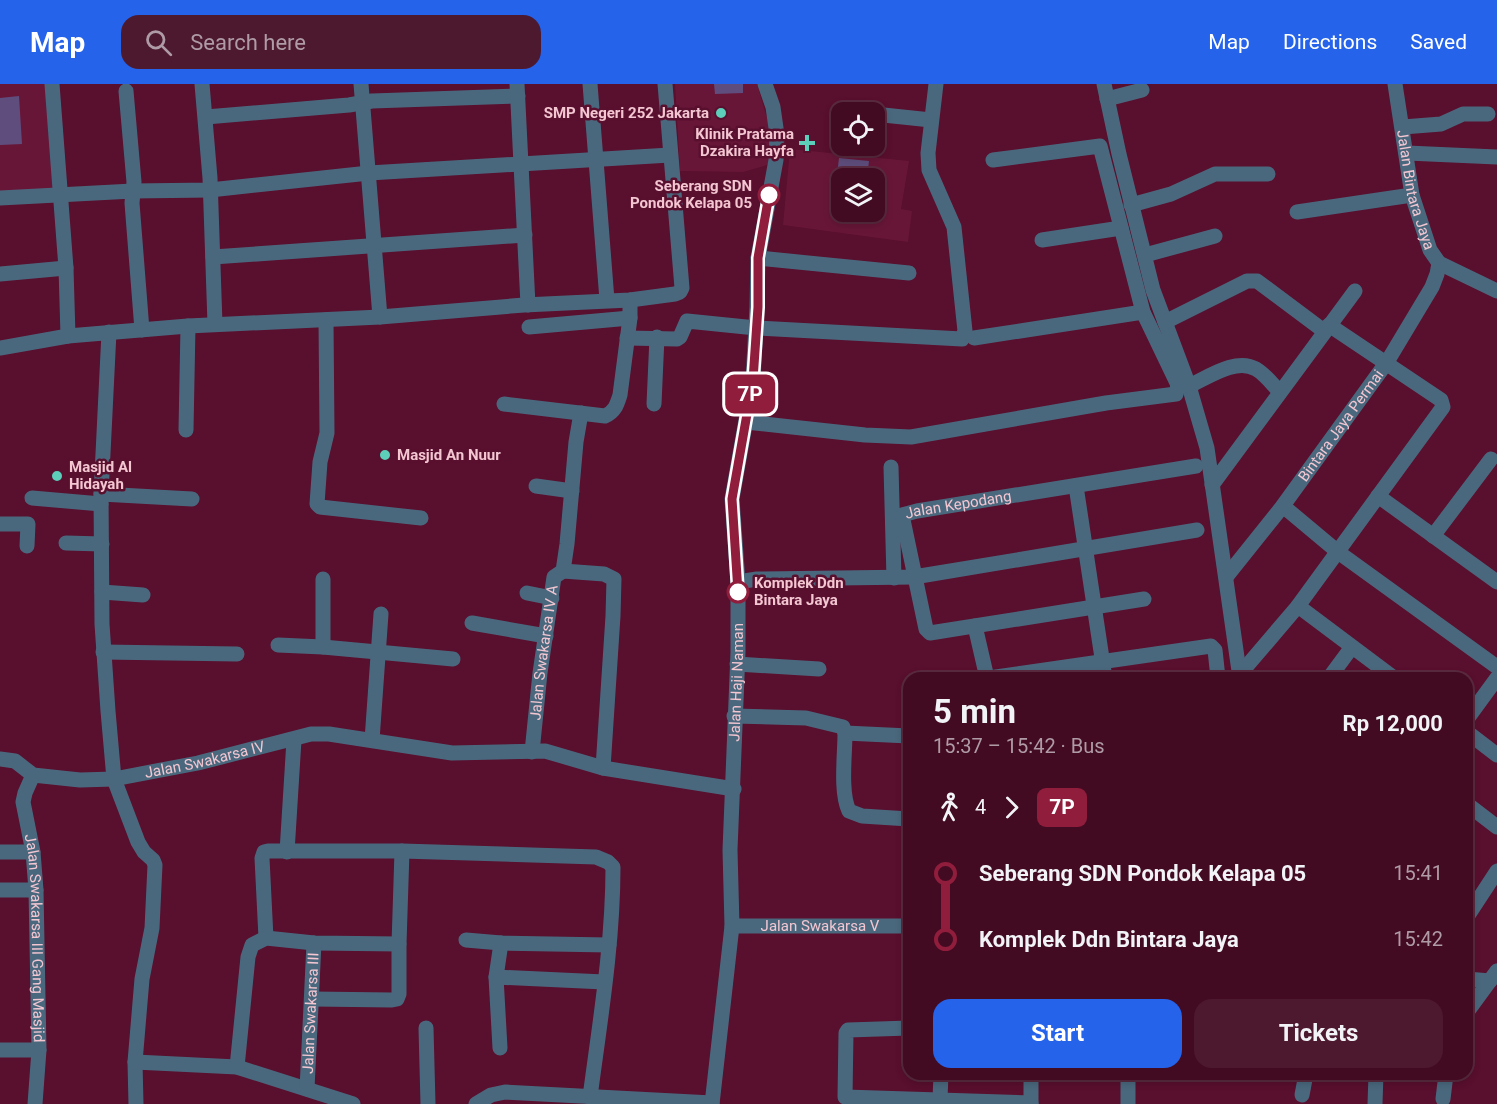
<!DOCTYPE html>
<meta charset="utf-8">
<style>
body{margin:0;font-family:Roboto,sans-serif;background:#4d192f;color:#f1f3f6;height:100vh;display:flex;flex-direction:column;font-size:22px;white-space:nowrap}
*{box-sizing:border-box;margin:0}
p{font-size:20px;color:#af9ba5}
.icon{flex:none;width:33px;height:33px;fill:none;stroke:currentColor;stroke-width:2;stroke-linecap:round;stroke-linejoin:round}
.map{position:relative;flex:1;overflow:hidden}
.side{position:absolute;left:903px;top:588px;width:570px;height:408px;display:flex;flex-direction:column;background:#430b22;border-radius:18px;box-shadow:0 3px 9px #0003,0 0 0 2px #5b2b40}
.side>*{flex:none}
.badge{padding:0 12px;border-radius:9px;font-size:21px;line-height:39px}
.buttons{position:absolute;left:831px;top:18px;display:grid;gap:12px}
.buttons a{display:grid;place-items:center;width:54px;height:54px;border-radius:12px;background:#430b22;box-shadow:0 3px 9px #0003,0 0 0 2px #5b2b40;font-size:30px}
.map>.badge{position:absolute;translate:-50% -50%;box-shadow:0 0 0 3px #fff}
.legs{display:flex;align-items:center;gap:9px;height:66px;padding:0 30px;font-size:20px}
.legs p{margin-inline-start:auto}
.overview{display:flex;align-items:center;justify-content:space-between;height:102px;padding:0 30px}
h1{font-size:33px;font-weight:700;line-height:45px}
.primary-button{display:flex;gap:12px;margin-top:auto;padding:12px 30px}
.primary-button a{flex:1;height:69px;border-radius:18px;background:#2563eb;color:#fff;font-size:24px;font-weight:700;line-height:69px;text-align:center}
.primary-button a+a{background:#4d192f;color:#f1f3f6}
ul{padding:0 30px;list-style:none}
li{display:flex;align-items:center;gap:21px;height:66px;font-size:22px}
li i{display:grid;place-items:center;width:9px;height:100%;margin:0 8px;background:currentColor}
li i::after{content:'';width:15px;height:15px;margin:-8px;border:4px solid;border-radius:50%;background:#430b22}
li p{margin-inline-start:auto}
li:first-child i{background:linear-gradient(#0000 50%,currentColor 0)}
li:last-child i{background:linear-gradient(currentColor 50%,#0000 0)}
header{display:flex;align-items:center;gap:36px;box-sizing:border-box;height:84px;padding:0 30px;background:#2563eb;color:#fff}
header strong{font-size:28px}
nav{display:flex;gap:33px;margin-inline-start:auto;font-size:21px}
.search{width:420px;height:54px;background:#4d192f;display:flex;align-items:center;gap:15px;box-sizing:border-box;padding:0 21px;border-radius:18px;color:#af9ba5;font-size:22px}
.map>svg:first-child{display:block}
.built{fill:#681638;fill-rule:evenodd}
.park{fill:#5f4e7d}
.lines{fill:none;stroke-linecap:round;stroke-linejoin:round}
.minor{stroke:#4a687d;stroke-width:15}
.tertiary{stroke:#4a687d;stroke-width:15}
.line-1-casing{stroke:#fff;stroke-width:14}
.line-1{stroke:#901d3c;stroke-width:9}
.poi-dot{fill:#5cceba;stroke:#590f2e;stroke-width:2}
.stop-1-dot{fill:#fff;stroke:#901d3c;stroke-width:3}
.labels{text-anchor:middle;stroke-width:5;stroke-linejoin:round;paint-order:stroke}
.poi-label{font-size:15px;font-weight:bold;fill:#f3c6d2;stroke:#590f2e;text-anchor:end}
.stop-label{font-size:15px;font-weight:bold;fill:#f3c6d2;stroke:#590f2e;text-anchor:end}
.street-label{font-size:15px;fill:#f3c6d2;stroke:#590f2e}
</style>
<header>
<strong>Map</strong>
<div class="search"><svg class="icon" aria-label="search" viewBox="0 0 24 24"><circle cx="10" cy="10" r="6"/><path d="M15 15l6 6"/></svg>Search here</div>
<nav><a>Map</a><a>Directions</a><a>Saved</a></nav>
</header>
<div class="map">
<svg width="1497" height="1020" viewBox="0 0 1497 1020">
<rect width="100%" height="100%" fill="#590f2e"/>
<g class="built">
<path d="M0 0H46L53 106 0 109Z"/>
<path d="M675 0H757L774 58 776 76 764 82 743 88 680 87Z"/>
<path d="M790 65 909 77 901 125 912 127 908 158 783 141ZM842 94H874V128H842Z"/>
</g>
<g class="park">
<path d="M714 0H743V9L715 10Z"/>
<path d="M19 12 22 60 0 61V14Z"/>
<path d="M839 74 869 77 867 94H842L841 117 834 116Z"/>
</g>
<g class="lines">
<g class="minor">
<path d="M52 0 66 184 68 252"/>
<path d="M202 0 210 94 215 240"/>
<path d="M361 0 380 233"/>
<path d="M517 0 528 221"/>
<path d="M590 0 607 216"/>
<path d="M1104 0 1119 70 1153 206 1189 302 1207 364 1240 594"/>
<path d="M126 7 134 98 132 119 142 246"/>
<path d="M1107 15 1142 6"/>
<path d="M852 25 868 28"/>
<path d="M874 30 931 36"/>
<path d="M206 33 349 21 372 17 518 12"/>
<path d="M1403 43 1441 40 1463 30H1488"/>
<path d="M1407 69 1497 73"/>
<path d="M0 114 133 107 210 106 369 89 670 71"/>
<path d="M1131 121 1171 110 1215 90H1268"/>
<path d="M1297 128 1412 111"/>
<path d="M1042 156 1121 144"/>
<path d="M1145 171 1215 152"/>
<path d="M213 173 525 151"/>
<path d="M758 174 909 189"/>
<path d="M0 190 66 184"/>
<path d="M326 236 327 349 320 378 317 420 320 423 421 434"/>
<path d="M1165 238 1247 197H1257L1324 247"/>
<path d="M529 243 630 234"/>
<path d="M109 248 101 410 102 540 108 627 114 695 138 758 144 768 153 776 155 781 152 844 142 895 135 978 136 1020"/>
<path d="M627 254 677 255 680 253 687 237 756 244 962 255 965 247 954 143 929 86 928 69 936 0"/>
<path d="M974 254 1143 228"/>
<path d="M0 264 68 252 188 242 380 233 524 221 630 216 675 210 680 208 682 204 665 0"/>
<path d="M1189 302C1207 294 1236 273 1256 285 1265 290 1273 301 1280 308"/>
<path d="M504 320 605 332C615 328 617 320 620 311L630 234V216"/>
<path d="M654 320 657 253"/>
<path d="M746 338 865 351 911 353 1106 319 1176 310 1178 301 1143 228 1100 62 993 76"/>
<path d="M186 346 188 242"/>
<path d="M891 383 894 494"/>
<path d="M1212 401 1355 207"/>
<path d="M536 402 572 407"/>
<path d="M1076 402 1105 594"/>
<path d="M101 410 192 415"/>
<path d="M1378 412 1497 498"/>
<path d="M32 414 101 420"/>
<path d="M1283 422 1338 468 1497 583"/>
<path d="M0 440H28L27 462"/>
<path d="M1433 452 1491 375"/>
<path d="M66 459 102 460"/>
<path d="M563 487 604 490 614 495 613 532 603 684"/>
<path id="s1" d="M1226 493 1282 423 1387 278 1432 203 1437 190 1439 179"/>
<path d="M323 495V563"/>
<path d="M738 498 757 495 914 493 1197 446"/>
<path d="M102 508 143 511"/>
<path d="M527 509 552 514"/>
<path id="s2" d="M1144 515 930 549 926 545 902 431 917 427 1196 382"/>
<path d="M1298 522 1394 594"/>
<path d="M472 539 546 552"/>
<path d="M975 542 987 594"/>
<path d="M278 561 323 563 453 575"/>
<path d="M103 568 237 570"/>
<path d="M737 580 819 585"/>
<path d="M1240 590 1298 522 1443 323 1441 316 1329 241"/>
<path d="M989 594 1211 562 1215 566 1218 594"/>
<path d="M1329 594 1352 563"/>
<path d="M734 632 806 634 839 642 843 643 845 649 909 652"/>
<path d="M1467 635 1497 594"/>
<path d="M1467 648 1497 671"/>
<path d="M845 649C845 671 840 708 849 727L862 732 909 735"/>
<path d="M372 656 381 530"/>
<path id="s3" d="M532 668 540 589 554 493 563 487 567 460 576 358 581 329"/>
<path id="s4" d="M0 675 15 677 33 691 80 696 114 695 198 679 311 650H329L452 669 545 667 603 684 734 705"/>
<path id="s5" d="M33 691 25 709 23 718 33 768 36 806 39 966 35 1020"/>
<path d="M1467 720 1497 743"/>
<path d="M0 768H33"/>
<path d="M287 768 294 656"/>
<path d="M0 806H36"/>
<path d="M1467 833 1497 787"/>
<path id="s6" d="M732 842H909"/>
<path d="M266 854 262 774 264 768 268 767H402L596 773 608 778 613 783C613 860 600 937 590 1013"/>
<path d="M466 856 501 859 609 861"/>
<path d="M496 893 604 898"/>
<path d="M1467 895 1490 897"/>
<path d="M313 915 392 916 397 915 399 910V860L402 767"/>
<path d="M1467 928 1497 887"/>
<path d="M426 944 428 1020"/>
<path d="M909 944 848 946 846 949 845 1013 1031 1019"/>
<path d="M500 964 496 893 501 859"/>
<path d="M0 966H39"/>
<path d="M135 978 237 983 353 1020"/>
<path d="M237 983 248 873 252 861 266 854 314 859 399 860"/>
<path d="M1031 990V1020"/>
<path id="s7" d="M307 1005 314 859"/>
<path d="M1302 1011 1306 990"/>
<path d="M940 1015 941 990"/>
<path d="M1443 1015 1446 990"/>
<path d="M476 1020 491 1011 505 1008 712 1019"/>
<path d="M1128 1020V990"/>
<path d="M1375 1020 1376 990"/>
</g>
<g class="tertiary">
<path id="s8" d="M1395 0 1412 111 1430 166 1439 179 1497 207"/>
<path id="s9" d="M712 1020 732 842 730 766 738 568V498L732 415 753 296 757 223 758 174 776 76 777 51 773 23 765 0"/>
</g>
</g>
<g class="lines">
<g class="line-1-casing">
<path id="line-1" d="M738 508 732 415 753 296 758 223V174L769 111"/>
</g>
<use href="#line-1" class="line-1"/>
</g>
<g class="poi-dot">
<circle cx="721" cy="29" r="6"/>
<path d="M804 50h6v6h6v6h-6v6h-6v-6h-6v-6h6z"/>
<circle cx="385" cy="371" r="6"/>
<circle cx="57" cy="392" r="6"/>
</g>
<g class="stop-1-dot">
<circle cx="769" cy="111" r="10"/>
<circle cx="738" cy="508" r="10"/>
</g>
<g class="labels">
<g class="poi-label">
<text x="709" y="34">SMP Negeri 252 Jakarta</text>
<text x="794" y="55">Klinik Pratama<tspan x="794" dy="17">Dzakira Hayfa</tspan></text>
<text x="397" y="376" text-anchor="start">Masjid An Nuur</text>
<text x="69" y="388" text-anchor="start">Masjid Al<tspan x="69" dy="17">Hidayah</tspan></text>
</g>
<g class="stop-label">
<text x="752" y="107">Seberang SDN<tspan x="752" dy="17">Pondok Kelapa 05</tspan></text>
<text x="754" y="504" text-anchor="start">Komplek Ddn<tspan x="754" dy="17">Bintara Jaya</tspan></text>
</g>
<g class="street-label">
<text dy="5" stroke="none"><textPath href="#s8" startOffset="108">Jalan Bintara Jaya</textPath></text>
<text dy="5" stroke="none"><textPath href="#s1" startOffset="190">Bintara Jaya Permai</textPath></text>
<text dy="5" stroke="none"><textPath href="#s2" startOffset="396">Jalan Kepodang</textPath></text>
<text dy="5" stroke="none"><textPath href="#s3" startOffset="100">Jalan Swakarsa IV A</textPath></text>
<text dy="5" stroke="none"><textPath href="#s9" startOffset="423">Jalan Haji Naman</textPath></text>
<text dy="5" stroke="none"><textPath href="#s4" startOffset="212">Jalan Swakarsa IV</textPath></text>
<text dy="5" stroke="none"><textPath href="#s6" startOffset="88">Jalan Swakarsa V</textPath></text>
<text dy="5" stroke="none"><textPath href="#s5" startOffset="166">Jalan Swakarsa III Gang Masjid</textPath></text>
<text dy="5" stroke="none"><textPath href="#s7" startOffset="76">Jalan Swakarsa III</textPath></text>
</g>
</g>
</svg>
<div class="buttons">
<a><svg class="icon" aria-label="locate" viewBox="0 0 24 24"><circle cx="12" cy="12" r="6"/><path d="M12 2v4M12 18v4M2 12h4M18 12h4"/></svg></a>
<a><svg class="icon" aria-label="layers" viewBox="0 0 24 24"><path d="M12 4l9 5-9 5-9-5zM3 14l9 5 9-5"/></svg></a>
</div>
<b class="badge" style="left:750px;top:310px;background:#901d3c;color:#fff">7P</b>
<section class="side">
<div class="overview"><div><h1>5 min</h1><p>15:37 – 15:42 · Bus</p></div><b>Rp 12,000</b></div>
<div class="legs"><svg class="icon" aria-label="walk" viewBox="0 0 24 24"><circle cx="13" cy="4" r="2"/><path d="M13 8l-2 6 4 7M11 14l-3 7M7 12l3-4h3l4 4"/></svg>4<svg class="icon" aria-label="forward" viewBox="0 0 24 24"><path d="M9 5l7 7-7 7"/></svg><b class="badge" style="background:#901d3c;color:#fff">7P</b></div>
<ul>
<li><i style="color:#901d3c"></i><b>Seberang SDN Pondok Kelapa 05</b><p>15:41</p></li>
<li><i style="color:#901d3c"></i><b>Komplek Ddn Bintara Jaya</b><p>15:42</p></li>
</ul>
<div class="primary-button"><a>Start</a><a>Tickets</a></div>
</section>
</div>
